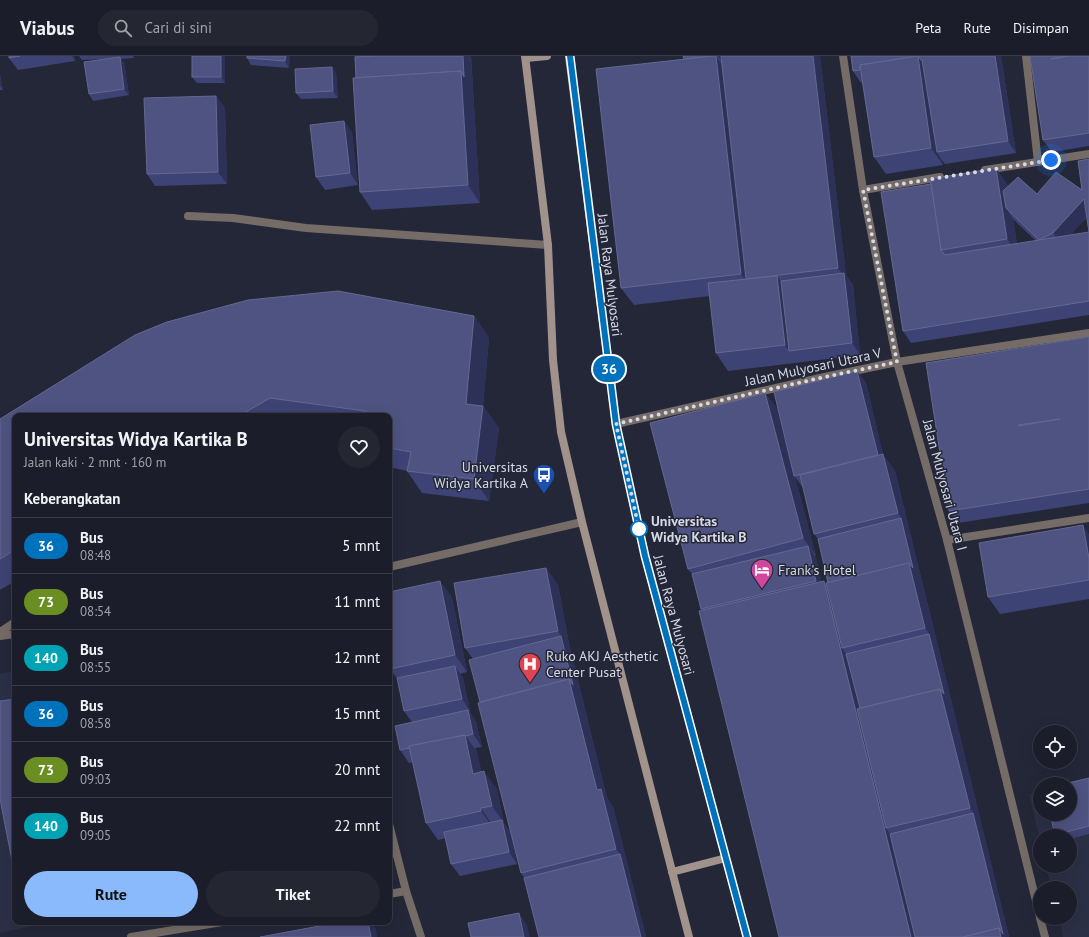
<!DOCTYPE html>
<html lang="id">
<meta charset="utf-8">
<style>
body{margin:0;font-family:"PT Sans",sans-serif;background:#242632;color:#f1f3f6;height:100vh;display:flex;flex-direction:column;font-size:15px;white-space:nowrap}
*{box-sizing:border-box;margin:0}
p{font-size:13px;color:#a0a2a8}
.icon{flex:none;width:22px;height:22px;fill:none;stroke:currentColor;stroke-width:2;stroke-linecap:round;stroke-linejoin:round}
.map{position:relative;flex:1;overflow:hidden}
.drawer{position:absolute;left:12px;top:357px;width:380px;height:512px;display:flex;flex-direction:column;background:#1b1d2a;border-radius:8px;box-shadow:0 4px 16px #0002,0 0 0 1px #393b47}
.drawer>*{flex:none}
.badge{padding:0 8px;border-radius:13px;font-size:14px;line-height:26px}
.buttons{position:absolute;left:1033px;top:669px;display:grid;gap:8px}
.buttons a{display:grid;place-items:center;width:44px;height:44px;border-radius:50%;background:#1b1d2a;box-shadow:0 4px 16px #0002,0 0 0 1px #393b47;font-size:20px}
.you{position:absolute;width:20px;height:20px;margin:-10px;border:3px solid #fff;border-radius:50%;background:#1a73e8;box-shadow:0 0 0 6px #1a73e833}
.map>.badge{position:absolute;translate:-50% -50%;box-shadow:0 0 0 2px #fff}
h2{padding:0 12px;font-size:15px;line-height:36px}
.round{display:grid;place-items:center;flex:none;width:42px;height:42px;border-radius:21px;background:#242632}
.headline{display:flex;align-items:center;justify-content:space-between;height:68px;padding:0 12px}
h1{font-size:19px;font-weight:600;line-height:30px}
.action{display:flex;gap:8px;margin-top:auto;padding:8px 12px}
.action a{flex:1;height:46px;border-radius:24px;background:#8abafc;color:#111;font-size:16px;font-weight:600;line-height:46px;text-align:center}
.action a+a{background:#242632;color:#f1f3f6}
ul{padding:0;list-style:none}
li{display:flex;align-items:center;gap:12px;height:56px;padding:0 12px;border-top:1px solid #393b47}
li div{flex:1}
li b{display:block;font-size:15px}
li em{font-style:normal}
li .badge{min-width:44px;font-weight:700;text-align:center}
header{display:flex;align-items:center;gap:24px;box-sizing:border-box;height:56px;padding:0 20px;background:#1b1d2a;border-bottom:1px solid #393b47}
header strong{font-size:19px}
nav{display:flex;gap:22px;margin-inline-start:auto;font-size:14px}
.search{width:280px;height:36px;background:#242632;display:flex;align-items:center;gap:10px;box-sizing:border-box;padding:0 14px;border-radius:22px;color:#a0a2a8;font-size:15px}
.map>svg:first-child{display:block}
.built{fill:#2c3046}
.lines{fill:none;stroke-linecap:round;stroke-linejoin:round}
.lane{stroke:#756c67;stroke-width:8}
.street{stroke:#756c67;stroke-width:8}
.secondary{stroke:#a1928b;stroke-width:8}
.wall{fill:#3e4375;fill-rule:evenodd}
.shaded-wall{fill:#2d3158}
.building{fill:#4f5381;stroke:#646891;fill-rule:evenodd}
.line-casing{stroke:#fff;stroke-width:9}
.line{stroke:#0072bc;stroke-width:6}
.walk{stroke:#d7d9e4;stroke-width:4;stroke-dasharray:0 7.2}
.stop-dot{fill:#fff;stroke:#0072bc;stroke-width:2}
.labels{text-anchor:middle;stroke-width:3;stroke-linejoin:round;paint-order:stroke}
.street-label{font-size:14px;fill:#d7d9e4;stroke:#242738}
.poi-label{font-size:14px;fill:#d7d9e4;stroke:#242738;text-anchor:start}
.stop-label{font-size:14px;font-weight:bold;fill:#d7d9e4;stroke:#242738;text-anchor:start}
</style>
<header>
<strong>Viabus</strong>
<div class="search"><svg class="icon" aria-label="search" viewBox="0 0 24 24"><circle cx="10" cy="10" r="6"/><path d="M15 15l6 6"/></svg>Cari di sini</div>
<nav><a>Peta</a><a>Rute</a><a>Disimpan</a></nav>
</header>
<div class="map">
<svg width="1089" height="881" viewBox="0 0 1089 881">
<rect width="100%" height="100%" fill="#242738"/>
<g class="built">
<path d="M15 615V866H51L0 877V618Z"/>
<path d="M1089 724V881H1063L1059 862H1070V832H1051L1046 810H1070V780H1040V784L1029 738 1040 736V758H1070Z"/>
</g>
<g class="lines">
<g class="lane">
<path d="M188 160 233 162 306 172 548 189"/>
<path d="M0 576 15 566"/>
</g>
<g class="street">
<path d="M843 0 863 134 897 306 947 484 1040 861"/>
<path d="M1026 0 1038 106"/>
<path d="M985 114 1089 98"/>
<path d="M863 134 940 121"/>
<path d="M616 368 820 322 897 306 1089 277"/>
<path d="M947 484 1089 462"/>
<path d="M389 511 582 466"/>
<path d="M0 580 15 578"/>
<path d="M389 768 406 835 421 881"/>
<path d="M389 838 406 835"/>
<path d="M1040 862 1045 881"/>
<path d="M131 881 222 866"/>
</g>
<g class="secondary">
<path d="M525 0 548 189 553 304 561 376 582 466 689 881"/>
<path d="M569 0 616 368 645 500 747 881"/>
<path d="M526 2 547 0"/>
<path d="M672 816 726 802"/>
</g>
</g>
<g class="wall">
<path d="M9 0H75V5L18 14 9 2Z"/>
<path d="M79 0H133L134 2 121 3 124 7 129 39 93 45 89 38 104 3 82 4Z"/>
<path d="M192 0H225V27H197L192 21Z"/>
<path d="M290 0 289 12 251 9 247 2Z"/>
<path d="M354 0H471L480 147 372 154 360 136 356 22 355 1Z"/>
<path d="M683 0H820L846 219 853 229 860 299 728 315 716 297 710 240 634 249 621 232 684 3Z"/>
<path d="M851 0H1001L1016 97 945 108 942 104 943 109 886 118 874 101 862 27H861L853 15Z"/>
<path d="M1030 0H1089V90L1052 96 1043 84Z"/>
<path d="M336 17 338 42 301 43 296 37Z"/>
<path d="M0 19 3 34H0Z"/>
<path d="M216 40 225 52 227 128 155 130 147 118Z"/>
<path d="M344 65 352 77 358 129 325 134 316 121Z"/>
<path d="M931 128 1008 129V130L1037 138 1087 161 1070 179 1089 176V259L911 287 903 275ZM1013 163 1014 164 1036 185 1017 188Z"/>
<path d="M338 235 474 260 489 282 483 350 499 372 489 445 422 437 407 415 389 411V360H15V525L0 534V363L135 279 167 266 248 244Z"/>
<path d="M1089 281V447L958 467 949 455Z"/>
<path d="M857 315 866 327 883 399 895 415 1009 881H779L702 554 701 553 692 518 688 513 765 337 778 354 789 400ZM795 421 803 432 814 478 818 483 828 527 826 528 824 525H821L816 502 814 500H816Z"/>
<path d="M1089 478V543L1000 558 988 541Z"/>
<path d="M546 512 558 529 570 593 582 641 607 742 613 751 646 881 524 822 521 817 480 646 473 603 465 592Z"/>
<path d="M440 525 452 542 467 616 460 618 463 622 470 655H469L476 666 482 691 475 692 477 696 481 716 497 733 504 767 510 776 517 808 460 820 451 808 446 782 438 784 426 767 413 706 409 707 400 694 412 666 404 655 398 624 390 613Z"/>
<path d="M1089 722V778L1070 783V780H1056L1055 779Z"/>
</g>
<g class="shaded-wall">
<path d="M72 0H75V5Z"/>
<path d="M221 0H225V27L221 21Z"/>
<path d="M286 0H290L289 12 285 5Z"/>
<path d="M463 0H467L471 6 473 33 464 21Z"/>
<path d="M467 0H471L472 6Z"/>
<path d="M716 0 728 17 753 235 741 218Z"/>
<path d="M718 0H725L726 12Z"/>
<path d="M813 0H820L846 219 853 229 860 299 852 287 845 222 838 212Z"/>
<path d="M918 0 930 18 937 96 942 104 943 109 931 92Z"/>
<path d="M995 0H1001L1016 97 1008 85Z"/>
<path d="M120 1 124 7 129 39 124 33Z"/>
<path d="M332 11 336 17 338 42 333 35Z"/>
<path d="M461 15 473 33 480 147 468 129Z"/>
<path d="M0 19 3 34 0 30Z"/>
<path d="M216 40 225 52 227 128 218 116Z"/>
<path d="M344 65 352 77 358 129 350 117Z"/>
<path d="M996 112 1008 129 1013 159 1006 152 1013 163 1019 201 1007 183Z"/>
<path d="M1084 143 1089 158 1062 189 1053 177Z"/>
<path d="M777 220 789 237V295L785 289Z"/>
<path d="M474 260 489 282 483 350 499 372 489 445 474 423 466 348Z"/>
<path d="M857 315 866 327 883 399 895 415 953 650 944 638 929 578 925 572 909 507 901 462 898 457 878 400Z"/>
<path d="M765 337 778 354 816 500 803 482Z"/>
<path d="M1083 469 1089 478V502Z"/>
<path d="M808 490 816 502 824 537 816 525Z"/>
<path d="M546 512 558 529 570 593 582 641 573 629 561 580 558 575Z"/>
<path d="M440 525 452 542 467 616 455 599Z"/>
<path d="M824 525 836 542 842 592 852 606 886 772 896 786 919 881H911Z"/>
<path d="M455 610 463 622 470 655 462 643Z"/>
<path d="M569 623 582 641 607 742 613 751 646 881H641L620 798 616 793 597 734Z"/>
<path d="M940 633 953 650 1009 881H1005L1003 878 973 757 970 752Z"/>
<path d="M468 654 476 666 482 691 473 678Z"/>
<path d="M465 679 477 696 486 735 473 718Z"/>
<path d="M484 715 497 733 504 767 492 750Z"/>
<path d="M481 752 493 770V772L481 755Z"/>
<path d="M502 764 510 776 517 808 509 796Z"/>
<path d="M519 857 527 869 530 881H524Z"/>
<path d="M368 866H371L376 873 377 881H371Z"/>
<path d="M999 872 1005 881H1001Z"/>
</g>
<g class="building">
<path d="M9 0H20L9 2Z"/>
<rect x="192" y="0" width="29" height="21"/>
<path d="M247 0H286L285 5 247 2Z"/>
<path d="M376 0H463L464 21 461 15 356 22 355 1Z"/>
<path d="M683 0H713L684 3Z"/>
<path d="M713 0H716L741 218 621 232 596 13Z"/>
<path d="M721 0H813L838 212 746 223Z"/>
<path d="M851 0H995L1008 85 937 96 922 4H921L918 0 860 9V14L853 15Z"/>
<path d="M918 0 931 92 874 101 860 9Z"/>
<path d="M1030 0H1065L1051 3 1069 0H1089V77L1043 84Z"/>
<path d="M120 1 124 33 89 38 84 6Z"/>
<path d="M332 11 333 35 296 37 295 13Z"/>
<path d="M461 15 468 129 360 136 353 22Z"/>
<path d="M216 40 218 116 147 118 144 42Z"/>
<path d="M344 65 350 117 316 121 310 69Z"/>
<path d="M1089 103V176L1084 143 1053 177 1039 184 1006 152 1003 135 1018 121 1037 138 1056 116 1082 134 1078 105Z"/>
<path d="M996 112 1007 183 941 194 930 123Z"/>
<path d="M931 128 941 194 945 199 1089 176V245L903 275 881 136Z"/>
<path d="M844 217 852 287 789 295 781 225Z"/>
<path d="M777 220 785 289 716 297 708 227Z"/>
<path d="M338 235 474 260 466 348 483 350 474 423 407 415 411 396 389 392V360H364L365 355 270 342 239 360H15V494L0 503V363L135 279 167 266 248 244Z"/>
<path d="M1089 281V433L949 455 926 307ZM1060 363 1018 370V369Z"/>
<path d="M857 315 878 399 794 420 774 336Z"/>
<path d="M765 337 803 482 688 513 650 367Z"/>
<path d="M883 398 898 457 814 478 800 419Z"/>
<path d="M901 462 913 512 909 507 828 527 818 483Z"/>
<path d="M1083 469 1089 502V524L988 541 979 487Z"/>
<path d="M808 490 816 525 701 553 692 518Z"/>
<path d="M909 507 925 572 842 592 826 527Z"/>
<path d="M546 512 558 575 465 592 454 527Z"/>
<path d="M440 525 455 599 390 613 389 608V536Z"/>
<path d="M824 525 911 881H779L699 555Z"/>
<path d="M929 578 944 638 940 633 860 652 846 598Z"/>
<path d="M561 580 573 629 569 623 480 646 469 604Z"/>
<path d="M455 610 462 643 404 655 397 622Z"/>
<path d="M569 623 597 734 601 733 616 793 521 817 478 647Z"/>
<path d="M940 633 970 752 886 772 857 653Z"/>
<path d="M15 643V820L0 743V645Z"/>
<path d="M468 654 473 678 466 680 465 679 409 690 410 692 400 694 395 670Z"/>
<path d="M465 679 473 718 484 715 492 750 481 752V755L426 767 409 690Z"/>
<path d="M1089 722V770L1055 779 1050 758H1070V728H1064Z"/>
<path d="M973 757 1003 878 999 872 963 881H915L890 778Z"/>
<path d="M502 764 509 796 451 808 444 776Z"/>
<path d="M620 798 641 881H539L524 822Z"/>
<path d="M519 857 524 881H471L468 867Z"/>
<path d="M341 866H368L371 881H260Z"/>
<path d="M999 872 1001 881H963Z"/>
</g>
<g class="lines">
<g class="line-casing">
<path id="line" d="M570 0 616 368 645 500 747 881"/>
</g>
<use href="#line" class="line"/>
<path class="walk" d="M639 473 616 368 820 322 897 306 863 134 1051 104"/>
</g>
<defs>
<g id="bus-pin" transform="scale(1.15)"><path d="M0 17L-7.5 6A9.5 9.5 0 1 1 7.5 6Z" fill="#1a4fb4" stroke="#242738"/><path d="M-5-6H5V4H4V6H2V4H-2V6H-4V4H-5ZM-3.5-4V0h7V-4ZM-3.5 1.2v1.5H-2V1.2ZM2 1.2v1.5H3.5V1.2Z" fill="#fff"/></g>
<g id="hotel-pin" transform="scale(1.15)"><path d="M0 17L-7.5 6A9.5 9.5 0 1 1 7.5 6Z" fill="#d1479c" stroke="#242738"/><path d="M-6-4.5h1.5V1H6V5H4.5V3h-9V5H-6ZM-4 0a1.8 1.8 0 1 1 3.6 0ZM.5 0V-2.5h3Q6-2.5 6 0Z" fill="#fff"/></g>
<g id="hospital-pin" transform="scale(1.15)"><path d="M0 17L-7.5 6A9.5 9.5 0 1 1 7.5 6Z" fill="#e0444e" stroke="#242738"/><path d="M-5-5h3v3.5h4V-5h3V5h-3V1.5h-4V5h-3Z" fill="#fff"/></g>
</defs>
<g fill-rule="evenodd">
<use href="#bus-pin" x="544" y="419"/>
<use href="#hotel-pin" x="762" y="514"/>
<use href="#hospital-pin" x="530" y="608"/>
</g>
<circle class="stop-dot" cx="639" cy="473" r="8"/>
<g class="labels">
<g class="street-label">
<text transform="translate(610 219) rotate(83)" y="5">Jalan Raya Mulyosari</text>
<text transform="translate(813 311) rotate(-12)" y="5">Jalan Mulyosari Utara V</text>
<text transform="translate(945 429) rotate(75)" y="5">Jalan Mulyosari Utara I</text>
<text transform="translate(674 559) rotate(75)" y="5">Jalan Raya Mulyosari</text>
</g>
<g class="poi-label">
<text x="528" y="416" text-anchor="end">Universitas<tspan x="528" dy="16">Widya Kartika A</tspan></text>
<text x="778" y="519">Frank's Hotel</text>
<text x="546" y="605">Ruko AKJ Aesthetic<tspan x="546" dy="16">Center Pusat</tspan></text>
</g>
<g class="stop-label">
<text x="651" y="470">Universitas<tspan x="651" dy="16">Widya Kartika B</tspan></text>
</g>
</g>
</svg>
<div class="buttons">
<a><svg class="icon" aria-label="locate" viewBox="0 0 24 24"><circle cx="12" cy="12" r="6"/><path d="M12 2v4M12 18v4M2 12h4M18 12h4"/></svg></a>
<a><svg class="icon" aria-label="layers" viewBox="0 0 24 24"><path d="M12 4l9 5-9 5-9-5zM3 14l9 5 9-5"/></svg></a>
<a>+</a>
<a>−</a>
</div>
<div class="you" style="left:1051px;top:104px"></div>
<b class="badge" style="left:609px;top:313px;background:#0072bc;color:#fff">36</b>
<section class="drawer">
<div class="headline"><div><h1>Universitas Widya Kartika B</h1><p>Jalan kaki · 2 mnt · 160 m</p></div><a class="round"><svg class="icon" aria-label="heart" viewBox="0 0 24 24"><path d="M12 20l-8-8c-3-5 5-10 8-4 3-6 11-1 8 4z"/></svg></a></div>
<h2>Keberangkatan</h2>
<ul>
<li><span class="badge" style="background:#0072bc;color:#fff">36</span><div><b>Bus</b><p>08:48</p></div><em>5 mnt</em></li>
<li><span class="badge" style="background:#6b8e23;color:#fff">73</span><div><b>Bus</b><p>08:54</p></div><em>11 mnt</em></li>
<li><span class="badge" style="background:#00a3b4;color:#fff">140</span><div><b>Bus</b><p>08:55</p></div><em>12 mnt</em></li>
<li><span class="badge" style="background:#0072bc;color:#fff">36</span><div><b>Bus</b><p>08:58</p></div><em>15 mnt</em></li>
<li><span class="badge" style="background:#6b8e23;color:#fff">73</span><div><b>Bus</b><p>09:03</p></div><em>20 mnt</em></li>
<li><span class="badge" style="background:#00a3b4;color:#fff">140</span><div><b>Bus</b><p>09:05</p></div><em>22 mnt</em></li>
</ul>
<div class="action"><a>Rute</a><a>Tiket</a></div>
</section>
</div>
